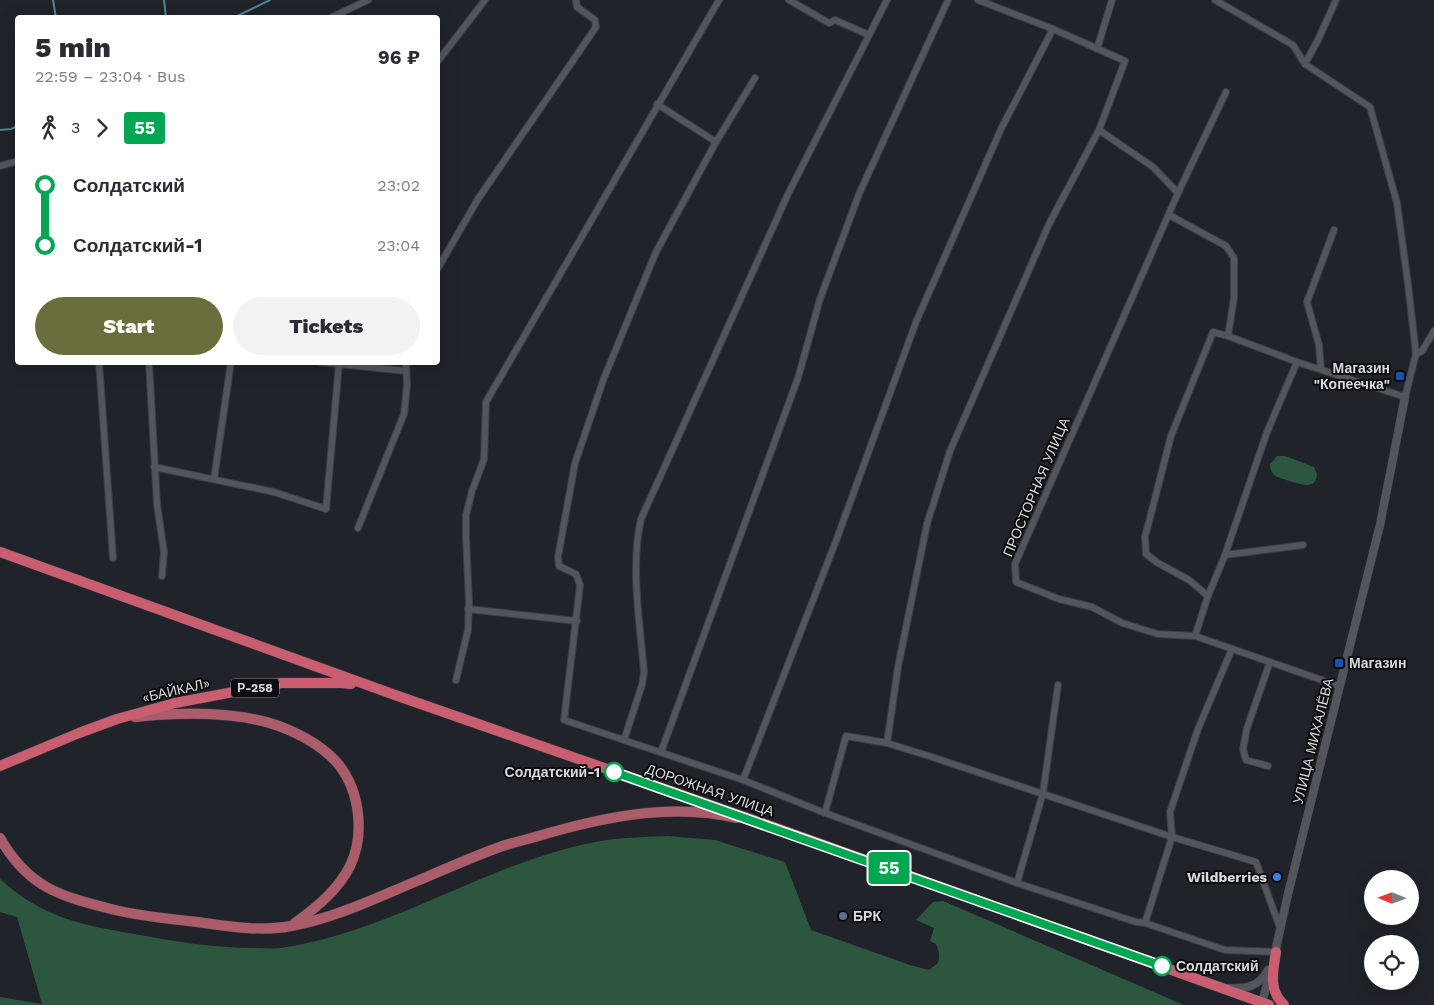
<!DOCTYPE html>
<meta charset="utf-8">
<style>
body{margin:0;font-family:"Work Sans",sans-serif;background:#f2f2f3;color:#2b2b33;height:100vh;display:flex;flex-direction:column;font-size:19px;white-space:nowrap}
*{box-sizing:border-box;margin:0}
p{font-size:16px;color:#7c7c81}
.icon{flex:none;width:28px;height:28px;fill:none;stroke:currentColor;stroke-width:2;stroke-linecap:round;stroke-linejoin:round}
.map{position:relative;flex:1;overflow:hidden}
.drawer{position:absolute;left:15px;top:15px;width:425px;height:350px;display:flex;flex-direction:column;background:#fff;border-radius:5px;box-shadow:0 5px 20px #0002}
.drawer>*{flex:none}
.badge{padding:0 10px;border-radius:4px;font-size:18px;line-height:32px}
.needle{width:32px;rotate:271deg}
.tools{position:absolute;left:1364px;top:870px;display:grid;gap:10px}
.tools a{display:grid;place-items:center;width:55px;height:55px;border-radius:50%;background:#fff;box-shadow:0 5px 20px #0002;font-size:25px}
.map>.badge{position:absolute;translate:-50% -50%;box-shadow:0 0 0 2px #fff}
.legs{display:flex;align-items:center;gap:8px;height:55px;padding:0 20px;font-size:16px}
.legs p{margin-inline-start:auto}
.overview{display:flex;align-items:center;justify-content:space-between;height:85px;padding:0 20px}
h1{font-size:28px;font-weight:800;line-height:38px}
.primary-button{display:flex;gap:10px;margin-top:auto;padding:10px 20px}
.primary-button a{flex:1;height:58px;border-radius:30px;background:#6a6e3c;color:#fff;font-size:20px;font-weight:800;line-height:58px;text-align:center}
.primary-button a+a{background:#f2f2f3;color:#2b2b33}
ul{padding:0 20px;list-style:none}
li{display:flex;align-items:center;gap:18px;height:60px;font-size:19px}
li i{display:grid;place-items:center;width:8px;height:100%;margin:0 6px;background:currentColor}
li i::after{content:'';width:12px;height:12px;margin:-6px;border:4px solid;border-radius:50%;background:#fff}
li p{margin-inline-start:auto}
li:first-child i{background:linear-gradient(#0000 50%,currentColor 0)}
li:last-child i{background:linear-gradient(currentColor 50%,#0000 0)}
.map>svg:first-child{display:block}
.green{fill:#2d563f}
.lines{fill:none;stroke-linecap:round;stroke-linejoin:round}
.stream{stroke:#488992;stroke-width:2}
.minor-casing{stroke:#3b3e42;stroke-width:8}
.tertiary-casing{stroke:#3b3e42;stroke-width:9}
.primary-casing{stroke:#3b3e42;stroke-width:11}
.trunk-casing{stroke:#3b3e42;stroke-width:11}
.minor{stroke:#52565c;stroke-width:6}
.tertiary{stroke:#52565c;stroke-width:8}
.primary{stroke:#ab5c6b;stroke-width:10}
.trunk{stroke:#c85e70;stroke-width:10}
.line-1-casing{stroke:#fff;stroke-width:11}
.line-1{stroke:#00a651;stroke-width:8}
.transit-dot{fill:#1a4fb4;stroke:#0b0d0f;stroke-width:2}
.stop-1-dot{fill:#fff;stroke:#00a651;stroke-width:2.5}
.shop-dot{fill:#3f7fe0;stroke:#0b0d0f;stroke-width:2}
.service-dot{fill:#5c6f8a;stroke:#0b0d0f;stroke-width:2}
.labels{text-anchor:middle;stroke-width:4;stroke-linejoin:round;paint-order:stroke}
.shield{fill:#0b0d0f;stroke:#9a9c9f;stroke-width:1}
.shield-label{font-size:12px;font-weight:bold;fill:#d7d9dd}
.poi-label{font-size:14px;font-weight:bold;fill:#d7d9dd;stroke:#0b0d0f;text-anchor:end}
.street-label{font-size:14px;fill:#d7d9dd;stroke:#0b0d0f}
.stop-label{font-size:14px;font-weight:bold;fill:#d7d9dd;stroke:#0b0d0f;text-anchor:end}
</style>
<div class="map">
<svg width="1434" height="1005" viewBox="0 0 1434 1005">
<rect width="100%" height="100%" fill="#202329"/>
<g class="green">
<path d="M1277 456H1285L1314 467 1317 474C1316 491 1300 484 1289 481 1285 479 1278 478 1274 475 1271 472 1270 468 1270 464Z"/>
<path d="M667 836 715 840 785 862 811 930 910 965 929 970 938 963C940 956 939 950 936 944L930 941 934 928 916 920 933 902 943 901 1184 1005H0V997L42 1004 17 917 0 912V879C41 917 82 925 134 934 173 941 214 948 254 948 263 948 272 949 281 948 386 933 478 869 581 845 609 838 638 837 667 836Z"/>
</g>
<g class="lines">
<g class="stream">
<path d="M53 0 56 18"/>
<path d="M164 0 166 18"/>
<path d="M233 18 270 0"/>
<path d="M0 130 11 129 18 126"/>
</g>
<g class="minor-casing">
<g id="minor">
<path d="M789 0 829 23 835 20 869 35"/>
<path d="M330 18 368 0"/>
<path d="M1097 49 1112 0"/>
<path d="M438 61 485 0"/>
<path d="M1305 64 1318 40 1336 0"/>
<path d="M755 78 716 142 656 252 604 378 575 463 558 557 559 566 576 574 580 585 564 720 743 780 825 813 1017 883 1136 922 1145 923 1225 950 1276 952"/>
<path d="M1226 92 1178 193 1015 564 1016 582 1059 599 1092 607 1122 623 1158 634 1195 636 1339 686"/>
<path d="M657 104 716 142"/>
<path d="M1099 130 1153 167 1178 193"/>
<path d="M0 166 18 161"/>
<path d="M1169 215 1226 246 1234 258V298L1228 336 1297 362 1405 397 1416 354 1408 284 1397 203 1370 107 1305 64 1293 45 1215 0"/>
<path d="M438 268 478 199 596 27 595 20 577 7 576 0"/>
<path d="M1416 354 1422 351 1434 331"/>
<path d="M99 362 113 558"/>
<path d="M149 362 157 504 164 552 162 576"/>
<path d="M320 362 406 371"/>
<path d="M1321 369 1319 345 1307 302 1334 230"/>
<path d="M154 467 274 492 326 509 339 364"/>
<path d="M214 479 231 362"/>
<path d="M358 528 404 414 407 385 406 362"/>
<path d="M1225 555 1303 545"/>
<path d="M1208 596 1189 580 1158 563 1146 554 1145 537 1171 436 1213 332 1228 336"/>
<path d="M468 609 577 621"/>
<path d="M1195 636 1208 596 1225 555 1267 432 1297 362"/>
<path d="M456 680 468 630 469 602 466 537V515L472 491 484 459 486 402 719 0"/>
<path d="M624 740 642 685 644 672C640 623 630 567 641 519L788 194 887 0"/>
<path d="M887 743 898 667 927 524 950 451 1049 224 1099 130 1125 61 1053 29 978 0"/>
<path d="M661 752 798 378 820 299 859 194 948 0"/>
<path d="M1268 766 1246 760 1243 749 1247 728 1270 662"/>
<path d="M743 780 836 541 916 322 1001 129 1053 29"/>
<path d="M825 813 846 736 887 743 932 757 1172 837 1256 862 1280 928"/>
<path d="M1017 883 1043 793 1058 685"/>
<path d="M1145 923 1172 837 1170 812 1198 729 1232 649"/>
</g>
</g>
<g class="tertiary-casing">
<g id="tertiary">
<path d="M1274 957 1288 894 1380 525 1405 397"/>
<path d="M1228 988C1246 989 1259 987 1268 970"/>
<path d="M1262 1002 1271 971"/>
</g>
</g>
<g class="primary-casing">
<g id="primary">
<path d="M135 717C179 712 237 711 279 726 300 734 324 747 339 765 360 792 365 835 350 866 338 890 317 907 295 923"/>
<path d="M0 838C28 887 59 896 111 909 139 916 168 919 197 922 228 926 260 932 291 926 335 918 376 898 417 881 443 870 470 858 497 848 509 843 522 841 535 837 599 818 670 802 736 818"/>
</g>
</g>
<g class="trunk-casing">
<g id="trunk">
<path d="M0 552 395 695 776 828 1269 1005"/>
<path d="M0 766 79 733 117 719 175 703 281 683H342L351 684"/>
<path d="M1276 952C1273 971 1268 990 1284 1005"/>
</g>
</g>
<use href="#minor" class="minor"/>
<use href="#tertiary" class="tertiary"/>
<use href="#primary" class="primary"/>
<use href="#trunk" class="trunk"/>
</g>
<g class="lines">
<g class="line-1-casing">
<path id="line-1" d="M614 772 1162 966"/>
</g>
<use href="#line-1" class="line-1"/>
</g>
<g class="transit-dot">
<rect x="1395" y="371" width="10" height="10" rx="2.5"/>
<rect x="1334" y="658" width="10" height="10" rx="2.5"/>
</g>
<g class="stop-1-dot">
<circle cx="614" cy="772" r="9"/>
<circle cx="1162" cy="966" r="9"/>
</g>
<circle class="shop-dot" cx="1277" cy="877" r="5"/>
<circle class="service-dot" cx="843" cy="916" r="5"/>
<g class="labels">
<rect class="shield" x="231" y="678.5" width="48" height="19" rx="4"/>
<g class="shield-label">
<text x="255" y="692">Р-258</text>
</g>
<g class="poi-label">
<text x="1390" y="373">Магазин<tspan x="1390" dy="16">"Копеечка"</tspan></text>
<text x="1349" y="668" text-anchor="start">Магазин</text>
<text x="1267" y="882">Wildberries</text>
<text x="853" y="921" text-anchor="start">БРК</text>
</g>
<g class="street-label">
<text transform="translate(1036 487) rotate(-67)" y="5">ПРОСТОРНАЯ УЛИЦА</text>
<text transform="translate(176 690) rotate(-13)" y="5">«БАЙКАЛ»</text>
<text transform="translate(1313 741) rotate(-76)" y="5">УЛИЦА МИХАЛЁВА</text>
<text transform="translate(710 790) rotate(19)" y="5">ДОРОЖНАЯ УЛИЦА</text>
</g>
<g class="stop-label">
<text x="600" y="777">Солдатский-1</text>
<text x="1176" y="971" text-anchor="start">Солдатский</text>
</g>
</g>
</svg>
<div class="tools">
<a><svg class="needle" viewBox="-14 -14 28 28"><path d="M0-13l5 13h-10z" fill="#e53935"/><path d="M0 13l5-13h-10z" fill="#7c7c81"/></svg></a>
<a><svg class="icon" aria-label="locate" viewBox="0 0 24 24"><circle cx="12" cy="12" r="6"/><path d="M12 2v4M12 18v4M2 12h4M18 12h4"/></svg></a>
</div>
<b class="badge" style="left:889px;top:868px;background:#00a651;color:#fff">55</b>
<section class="drawer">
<div class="overview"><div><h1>5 min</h1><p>22:59 – 23:04 · Bus</p></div><b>96 ₽</b></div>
<div class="legs"><svg class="icon" aria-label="walk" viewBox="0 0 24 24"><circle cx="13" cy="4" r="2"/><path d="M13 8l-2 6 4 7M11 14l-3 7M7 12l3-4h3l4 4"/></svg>3<svg class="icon" aria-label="forward" viewBox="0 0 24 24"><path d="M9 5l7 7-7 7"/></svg><b class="badge" style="background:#00a651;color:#fff">55</b></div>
<ul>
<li><i style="color:#00a651"></i><b>Солдатский</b><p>23:02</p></li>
<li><i style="color:#00a651"></i><b>Солдатский-1</b><p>23:04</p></li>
</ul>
<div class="primary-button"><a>Start</a><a>Tickets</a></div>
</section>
</div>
